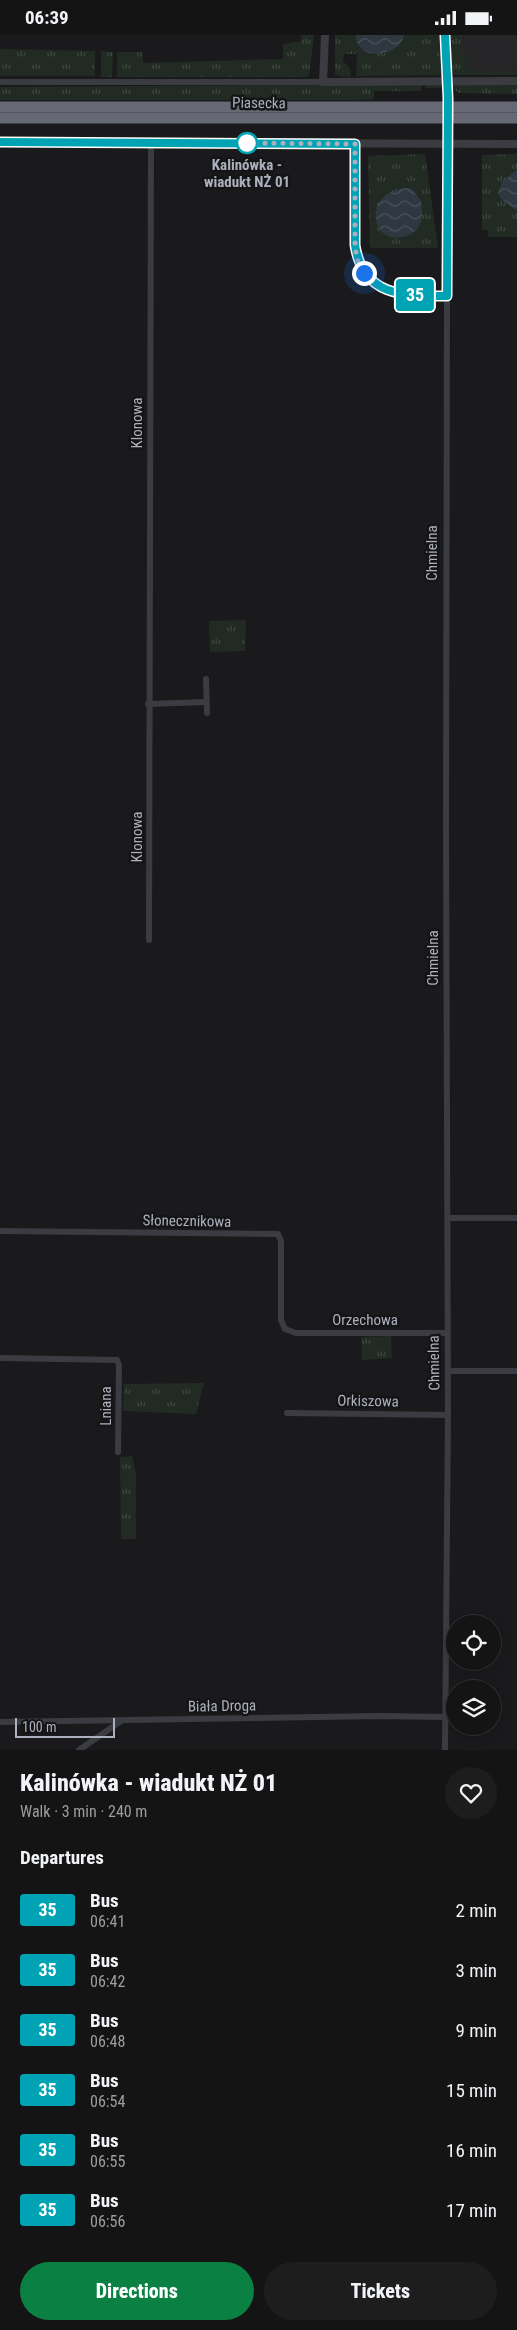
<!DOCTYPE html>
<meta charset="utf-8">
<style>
body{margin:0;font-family:"Roboto Condensed",sans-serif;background:#1d1d1e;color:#f1f3f6;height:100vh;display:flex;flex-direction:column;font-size:19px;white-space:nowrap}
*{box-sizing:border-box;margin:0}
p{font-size:16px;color:#9d9ea0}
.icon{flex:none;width:28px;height:28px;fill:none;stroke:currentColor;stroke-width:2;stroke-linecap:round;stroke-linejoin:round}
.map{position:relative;height:1715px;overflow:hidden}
.sheet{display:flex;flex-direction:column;background:#141415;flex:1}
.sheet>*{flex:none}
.badge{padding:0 10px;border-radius:4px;font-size:18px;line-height:32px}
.fabs{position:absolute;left:446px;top:1580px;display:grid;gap:10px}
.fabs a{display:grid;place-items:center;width:55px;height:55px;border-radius:50%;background:#141415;box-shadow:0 2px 12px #0003,0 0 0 1px #333334;font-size:25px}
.scale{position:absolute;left:15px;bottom:12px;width:100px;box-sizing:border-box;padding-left:5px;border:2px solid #acb0bc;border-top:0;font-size:14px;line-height:18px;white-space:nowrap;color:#acb0bc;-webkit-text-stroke:4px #151517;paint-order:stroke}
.you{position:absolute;width:25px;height:25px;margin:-12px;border:4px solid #fff;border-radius:50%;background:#1a73e8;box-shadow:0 0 0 8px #1a73e833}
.map>.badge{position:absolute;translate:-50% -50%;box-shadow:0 0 0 2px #fff}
h2{padding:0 20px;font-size:19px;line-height:45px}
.round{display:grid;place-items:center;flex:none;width:52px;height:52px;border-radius:26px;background:#1d1d1e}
.summary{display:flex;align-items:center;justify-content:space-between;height:85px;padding:0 20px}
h1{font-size:24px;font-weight:800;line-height:38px}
.button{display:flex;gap:10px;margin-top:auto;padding:10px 20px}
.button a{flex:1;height:58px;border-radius:30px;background:#0b8043;color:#fff;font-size:20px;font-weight:800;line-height:58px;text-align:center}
.button a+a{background:#1d1d1e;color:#f1f3f6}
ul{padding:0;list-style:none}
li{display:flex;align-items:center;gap:15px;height:60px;padding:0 20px}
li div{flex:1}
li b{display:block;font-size:19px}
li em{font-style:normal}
li .badge{min-width:55px;font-weight:700;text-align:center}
.status{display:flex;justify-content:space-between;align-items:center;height:35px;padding:0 25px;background:#141415;direction:ltr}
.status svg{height:14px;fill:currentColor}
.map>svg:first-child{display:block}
.built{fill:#262629}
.grass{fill:url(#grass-tufts)}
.water{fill:url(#water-waves)}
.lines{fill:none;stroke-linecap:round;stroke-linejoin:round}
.minor{stroke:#3b3b42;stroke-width:6}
.tertiary{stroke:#3b3b42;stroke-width:8}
.motorway{stroke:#666973;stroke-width:11}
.tertiary-bridge{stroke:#3b3b42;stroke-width:8}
.line-casing{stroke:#fff;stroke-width:11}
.line{stroke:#00a3b4;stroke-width:8}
.walk{stroke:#acb0bc;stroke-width:5;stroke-dasharray:0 9}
.stop-dot{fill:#fff;stroke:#00a3b4;stroke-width:2.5}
.labels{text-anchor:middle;stroke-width:5;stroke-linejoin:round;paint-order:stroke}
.street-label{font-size:15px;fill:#acb0bc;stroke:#151517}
.stop-label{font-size:15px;font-weight:bold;fill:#acb0bc;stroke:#151517}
</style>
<div class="status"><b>06:39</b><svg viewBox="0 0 49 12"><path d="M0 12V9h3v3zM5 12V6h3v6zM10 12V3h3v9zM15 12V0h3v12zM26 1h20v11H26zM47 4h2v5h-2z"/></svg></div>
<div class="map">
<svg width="517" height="1715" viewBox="0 0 517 1715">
<defs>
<pattern id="grass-tufts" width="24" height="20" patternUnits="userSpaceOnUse" patternTransform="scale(1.25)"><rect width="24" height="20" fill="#212b23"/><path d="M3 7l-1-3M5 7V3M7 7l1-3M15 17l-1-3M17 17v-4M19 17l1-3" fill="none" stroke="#3f4741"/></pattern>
<pattern id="water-waves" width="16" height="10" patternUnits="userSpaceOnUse" patternTransform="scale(1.25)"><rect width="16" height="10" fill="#2f3841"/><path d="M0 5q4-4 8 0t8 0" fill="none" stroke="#4a525a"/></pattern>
</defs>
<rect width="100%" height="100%" fill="#1a1a1c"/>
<path class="built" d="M463 0H517V37L468 35Z"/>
<g class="grass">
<path d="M301 0H314L309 40 306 42H117V17H142L143 28 283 24V9L301 6Z"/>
<path d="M335 0H441V40L356 41 357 19H344L343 26 351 35 350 42 335 40Z"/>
<path d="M450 0H463L468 35 517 37V40H452Z"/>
<path d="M0 14 95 16V41H0Z"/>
<path d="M101 16 113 17 112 42H101Z"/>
<path d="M422 49 421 56H374V64L355 65H0V52Z"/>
<path d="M425 49H517V59L459 58 452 53H425Z"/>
<path d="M425 119 438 213H370L368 121Z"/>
<path d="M517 119V202H488V195H482V120Z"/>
<path d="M246 585 245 616 210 617 209 586Z"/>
<path d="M391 1301 392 1323 362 1325 361 1302Z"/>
<path d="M204 1348 196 1379 123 1376 124 1349Z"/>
<path d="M132 1421 136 1438V1504H121L120 1422Z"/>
</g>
<g class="water">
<path d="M356 0H404C401 15 386 18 372 19 362 16 356 11 356 0Z"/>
<path d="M517 135V176L502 165 498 158 502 147Z"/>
<path d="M406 153 412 154 421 166C422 173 423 182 420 189 414 202 395 207 383 198 379 195 377 190 376 185 373 166 388 155 406 153Z"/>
</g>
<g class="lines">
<g class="minor">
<path d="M0 47H323"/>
<path d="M206 644 207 678"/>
<path d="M148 669 206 667"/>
<path d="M149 905 151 107"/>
<path d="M448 1183H517"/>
<path d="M0 1196 278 1199 281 1206V1285L285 1294 296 1298H447"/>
<path d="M0 1323 117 1325 119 1330 118 1417"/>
<path d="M448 1336H517"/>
<path d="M287 1378 448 1380"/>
<path d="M0 1687 380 1681 445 1682"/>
<path d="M79 1715 121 1686"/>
<path d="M445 1715 448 1380 446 791 447 261"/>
</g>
<g class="tertiary">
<path d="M325 0 323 47 517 46"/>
<path d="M445 0 447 24"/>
<path d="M0 107 517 109"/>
<path d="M355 109V210C363 262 404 261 447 261L448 131"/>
</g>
<g class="motorway">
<path d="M0 72H517"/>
<path d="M0 83H517"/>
</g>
<path class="tertiary-bridge" d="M447 24 448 131"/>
</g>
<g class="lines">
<g class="line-casing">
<path id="line" d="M0 107 355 109V210C363 262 404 261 447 261L448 63 445 0"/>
</g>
<use href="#line" class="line"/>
<path class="walk" d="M247 108 355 109V210L357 224 364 238"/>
</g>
<circle class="stop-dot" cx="247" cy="108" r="10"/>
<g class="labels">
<g class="street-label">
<text transform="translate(259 68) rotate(1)" y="5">Piasecka</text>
<text transform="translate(137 388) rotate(-90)" y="5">Klonowa</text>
<text transform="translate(432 518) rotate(-90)" y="5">Chmielna</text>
<text transform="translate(137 802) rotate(-90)" y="5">Klonowa</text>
<text transform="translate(433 923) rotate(-90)" y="5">Chmielna</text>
<text transform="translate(187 1186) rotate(1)" y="5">Słonecznikowa</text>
<text x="365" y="1290">Orzechowa</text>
<text transform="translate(434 1328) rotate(-91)" y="5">Chmielna</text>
<text transform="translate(368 1366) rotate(1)" y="5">Orkiszowa</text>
<text transform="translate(106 1371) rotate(-90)" y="5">Lniana</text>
<text transform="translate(222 1671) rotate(-1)" y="5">Biała Droga</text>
</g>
<g class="stop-label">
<text x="247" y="135">Kalinówka -<tspan x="247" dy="17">wiadukt NŻ 01</tspan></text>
</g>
</g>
</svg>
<div class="fabs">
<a><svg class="icon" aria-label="locate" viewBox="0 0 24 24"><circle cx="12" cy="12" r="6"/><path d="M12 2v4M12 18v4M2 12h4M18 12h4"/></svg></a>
<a><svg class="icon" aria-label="layers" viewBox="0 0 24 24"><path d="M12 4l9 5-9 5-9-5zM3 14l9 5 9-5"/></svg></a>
</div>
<div class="scale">100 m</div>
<div class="you" style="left:364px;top:238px"></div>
<b class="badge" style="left:415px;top:260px;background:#00a3b4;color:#fff">35</b>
</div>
<section class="sheet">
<div class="summary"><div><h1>Kalinówka - wiadukt NŻ 01</h1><p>Walk · 3 min · 240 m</p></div><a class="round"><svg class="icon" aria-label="heart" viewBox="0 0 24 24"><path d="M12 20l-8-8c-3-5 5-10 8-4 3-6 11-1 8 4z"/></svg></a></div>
<h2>Departures</h2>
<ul>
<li><span class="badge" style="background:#00a3b4;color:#fff">35</span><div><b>Bus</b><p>06:41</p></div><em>2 min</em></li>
<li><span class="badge" style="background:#00a3b4;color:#fff">35</span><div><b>Bus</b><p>06:42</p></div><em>3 min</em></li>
<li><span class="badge" style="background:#00a3b4;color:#fff">35</span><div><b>Bus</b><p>06:48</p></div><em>9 min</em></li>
<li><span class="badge" style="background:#00a3b4;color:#fff">35</span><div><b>Bus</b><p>06:54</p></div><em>15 min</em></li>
<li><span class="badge" style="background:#00a3b4;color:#fff">35</span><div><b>Bus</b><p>06:55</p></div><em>16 min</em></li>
<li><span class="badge" style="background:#00a3b4;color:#fff">35</span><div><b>Bus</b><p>06:56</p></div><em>17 min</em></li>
</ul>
<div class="button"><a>Directions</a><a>Tickets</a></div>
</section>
